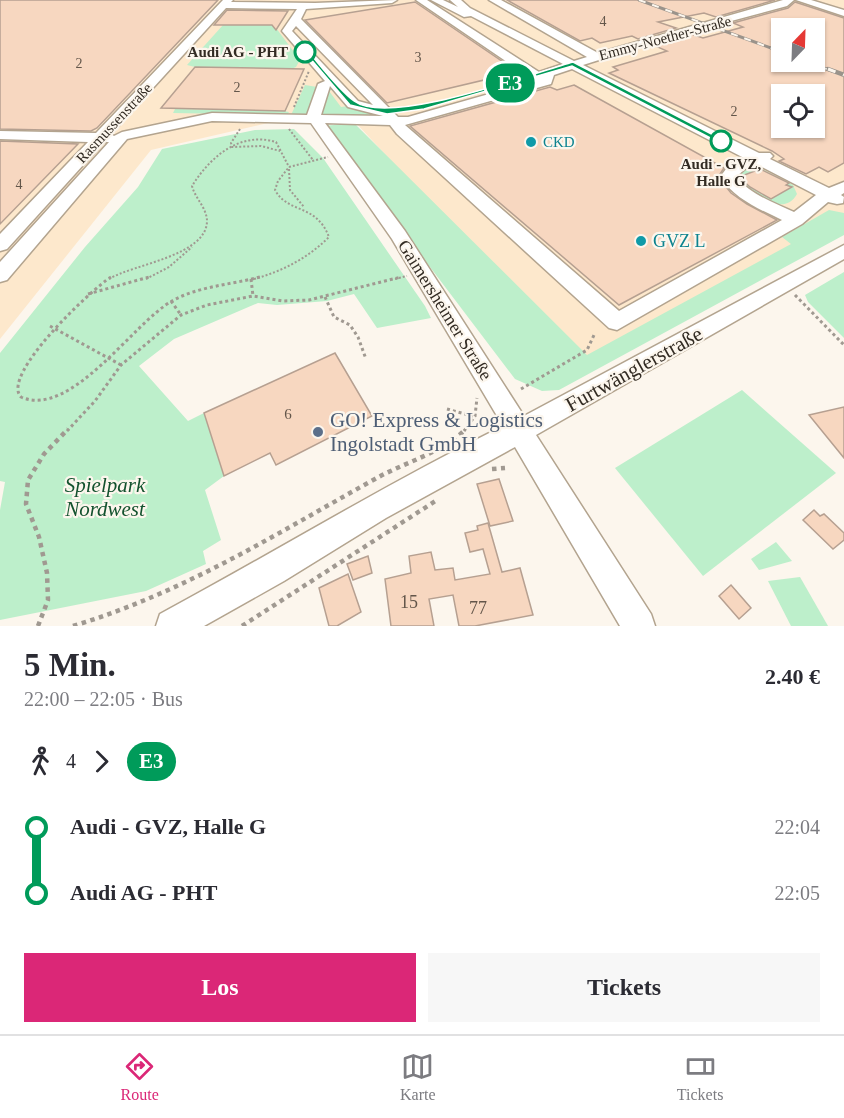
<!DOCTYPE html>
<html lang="de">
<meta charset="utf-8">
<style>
body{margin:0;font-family:Georgia,serif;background:#f7f7f7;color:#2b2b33;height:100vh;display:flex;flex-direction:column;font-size:22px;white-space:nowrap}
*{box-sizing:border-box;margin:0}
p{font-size:20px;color:#7c7c81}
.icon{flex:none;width:33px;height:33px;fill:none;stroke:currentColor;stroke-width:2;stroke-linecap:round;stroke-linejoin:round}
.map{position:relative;height:626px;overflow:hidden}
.drawer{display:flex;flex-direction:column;background:#fff;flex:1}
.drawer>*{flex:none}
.badge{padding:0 12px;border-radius:20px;font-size:21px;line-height:39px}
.needle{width:39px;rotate:23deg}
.controls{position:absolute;left:771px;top:18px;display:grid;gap:12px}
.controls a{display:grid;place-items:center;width:54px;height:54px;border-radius:0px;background:#fff;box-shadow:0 2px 4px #0004;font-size:30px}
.map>.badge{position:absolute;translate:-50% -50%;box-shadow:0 0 0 3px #fff}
.legs{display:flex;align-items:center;gap:9px;height:66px;padding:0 24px;font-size:20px}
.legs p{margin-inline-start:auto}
.summary{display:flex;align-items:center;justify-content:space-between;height:102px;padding:0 24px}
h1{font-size:33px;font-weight:800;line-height:45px}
.primary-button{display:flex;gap:12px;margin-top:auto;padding:12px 24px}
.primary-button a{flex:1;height:69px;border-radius:0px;background:#db2777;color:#fff;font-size:24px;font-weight:800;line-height:69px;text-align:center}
.primary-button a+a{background:#f7f7f7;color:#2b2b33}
ul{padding:0 24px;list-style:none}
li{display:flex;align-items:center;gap:21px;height:66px;font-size:22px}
li i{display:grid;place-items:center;width:9px;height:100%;margin:0 8px;background:currentColor}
li i::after{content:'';width:15px;height:15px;margin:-8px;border:4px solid;border-radius:50%;background:#fff}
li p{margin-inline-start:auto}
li:first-child i{background:linear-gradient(#0000 50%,currentColor 0)}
li:last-child i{background:linear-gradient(currentColor 50%,#0000 0)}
.menu{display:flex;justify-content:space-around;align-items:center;height:84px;border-top:2px solid #e1e1e2;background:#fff;font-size:16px;color:#7c7c81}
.menu a{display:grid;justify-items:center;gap:3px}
.menu .on{color:#db2777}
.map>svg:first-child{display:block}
.built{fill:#fde8cc;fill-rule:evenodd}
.green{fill:#bdefcb}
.building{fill:#f7d7c0;stroke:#b6a091;stroke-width:1.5;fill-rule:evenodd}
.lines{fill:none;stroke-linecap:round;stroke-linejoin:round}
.minor-casing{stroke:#b3a48f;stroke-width:3}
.path-far2{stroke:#a09991;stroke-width:2;stroke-dasharray:2 2;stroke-linecap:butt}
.path-far1{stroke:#a09991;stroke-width:3;stroke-dasharray:3 3;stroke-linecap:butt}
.path{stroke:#a09991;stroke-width:4.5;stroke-dasharray:4.5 4.5;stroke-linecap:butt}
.minor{fill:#fff;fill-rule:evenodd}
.rail-far1-casing{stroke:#9a938b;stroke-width:3}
.rail-casing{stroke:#9a938b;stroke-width:4.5}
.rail-far1{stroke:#fcf6ed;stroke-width:2;stroke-dasharray:7;stroke-linecap:butt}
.rail{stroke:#fcf6ed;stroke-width:3;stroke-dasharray:8;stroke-linecap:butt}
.line-1{fill:#009b5a;stroke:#fff;stroke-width:1.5}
.stop-1-dot{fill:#fff;stroke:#009b5a;stroke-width:3}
.culture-dot{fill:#0f9aa8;stroke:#fcf6ed;stroke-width:2}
.service-dot{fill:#5c6f8a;stroke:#fcf6ed;stroke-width:2}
.labels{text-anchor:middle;stroke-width:4.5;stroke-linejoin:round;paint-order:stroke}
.far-number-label{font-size:14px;fill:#63564a}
.far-street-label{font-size:15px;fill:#322b23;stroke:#fcf6ed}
.far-stop-label{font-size:15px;font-weight:bold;fill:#322b23;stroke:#fcf6ed;text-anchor:end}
.far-culture-label{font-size:15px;fill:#0d838f;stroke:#fcf6ed;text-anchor:start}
.number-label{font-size:15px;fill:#63564a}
.culture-label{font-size:18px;fill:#0d838f;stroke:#fcf6ed;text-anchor:start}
.street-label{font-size:18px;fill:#322b23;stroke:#fcf6ed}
.near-number-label{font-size:18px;fill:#63564a}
.near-street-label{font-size:21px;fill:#322b23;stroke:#fcf6ed}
.near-service-label{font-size:21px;fill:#4e5e75;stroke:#fcf6ed;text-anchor:start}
.near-park-label{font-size:21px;font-style:italic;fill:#13522e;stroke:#fcf6ed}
</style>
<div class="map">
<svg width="844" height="626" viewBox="0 0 844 626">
<rect width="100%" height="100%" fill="#fcf6ed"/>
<path class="built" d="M0 0H844V233L587 372 356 123 281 120 151 150 0 339ZM782 28H814V62H782ZM782 94H814V128H782Z"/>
<g class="green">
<path d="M223 25H279L276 28 297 56 301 58 296 67 291 69 195 67 187 65Z"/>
<path d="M305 85 317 87 308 115H291Z"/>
<path d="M330 86 334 89 329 91 341 107 348 106 379 115 321 116Z"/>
<path d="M175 109 284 111 289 112 287 115 173 113Z"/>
<path d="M354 123 587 355 791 244 782 237 829 210 844 213V235L559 390 542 391 515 379 323 126Z"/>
<path d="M294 129 323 158 425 306 431 318 377 328 354 294 327 301 277 305 258 303 174 339 139 366 188 421 204 413 224 476 205 490 221 540 203 551 206 564 146 591 0 620V510L5 482 0 481V353L85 247 138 187 162 149 255 130Z"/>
<path d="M754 165 793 185 797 194C783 220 747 190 735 178L737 173Z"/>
<path d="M844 272V338L808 302 805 295Z"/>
<path d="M742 390 836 473 703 576 615 468Z"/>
<path d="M776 542 792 561 759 570 751 559Z"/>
<path d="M800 577 828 626H791L768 581Z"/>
</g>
<g class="building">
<path d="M0 0H218L97 128 91 131 0 129Z"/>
<path d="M507 0H775L716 17 704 13 658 22 676 28 638 39 632 36 600 43 592 38 580 41Z"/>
<path d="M415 2 518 72 387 103 305 20Z"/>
<path d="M795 2 844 18V163L828 172 819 167 806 174 779 161 784 159 772 151 609 73 618 70 613 67 667 51 653 45 691 34 703 38 743 27 733 23 788 8ZM782 28H814V62H782ZM782 94H814V128H782Z"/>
<path d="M227 10 288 11 276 30 272 25H214Z"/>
<path d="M195 67 304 69 285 111 161 108Z"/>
<path d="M574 85 724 168 718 177 731 193 747 204 777 220 619 305 410 126 550 87 557 90Z"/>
<path d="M0 141 78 144 0 224Z"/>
<path d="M760 169 789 183 786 185 792 187 771 199 750 187 739 177Z"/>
<path d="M335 353 372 416 276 465 270 453 224 476 204 413Z"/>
<path d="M844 407V458L809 415Z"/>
<path d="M499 479 513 521 490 526 477 484Z"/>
<path d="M814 510 820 516 824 514 844 533V540L833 549 803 520Z"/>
<path d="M488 523 502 572 520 568 533 615 475 626H459L453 595 429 599 434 626H391L385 579 411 573 409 556 431 552 435 570 453 568 455 580 490 574 483 549 470 552 465 533 478 530 477 526Z"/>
<path d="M368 556 372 573 353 580 347 564Z"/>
<path d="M348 574 361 612 337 626H329L319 588Z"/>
<path d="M731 585 751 608 739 619 719 596Z"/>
</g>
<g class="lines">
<g class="minor-casing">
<g id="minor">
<path d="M223 0H233L231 2 315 3 397 0 392 3 306 9 301 19 398 117H408L535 81 416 0H427L539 72 563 64 471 16 464 17 431 0H443L458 7 450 0H461L470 8 574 61 587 57 489 0H501L598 53 783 0H794L787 6 675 36 583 65 759 153H770L773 156 770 159 829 188 844 182V193L841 195 844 197 843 203 837 204 828 202 802 224 617 330 609 328 397 134 390 125 325 123 405 231 524 416 844 245V259L536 435 651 614 655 626H620L515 447 386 518 284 581 204 626H156L160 614C275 552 386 484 503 426L392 239 311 123 212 121 127 139 7 280 0 282V262L109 142H104L7 249 0 251V234L88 142 0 139V131L96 133ZM226 8 297 9 282 31 325 81 318 84 307 115 212 113 122 132 114 136 111 134ZM296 26 373 105 358 101 292 31ZM572 69 744 158 729 165 720 177C735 199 759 209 782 220L619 311 405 125 551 84 554 75ZM330 86 348 107 383 116 321 115ZM756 164 816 195 794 212C774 203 750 194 736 177L745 169Z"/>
<path d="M796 0H811L844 10V16Z"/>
</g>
</g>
<g class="path-far2">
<path d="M294 107 309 71"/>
<path d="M240 129 231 143 232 147 261 146 280 151"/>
<path d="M289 129 313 160"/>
<path d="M289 167 328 157"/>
<path d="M289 169 290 190 304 207"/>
<path d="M109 279C133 264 208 256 207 220 206 207 195 198 192 186 210 157 240 131 276 142L289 167"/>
<path d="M146 279 169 267 192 247"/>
<path d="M254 279C283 271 308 258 329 237 316 203 288 214 275 190L278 181 289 167"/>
<path d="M395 279 407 276"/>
</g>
<g class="path-far1">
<path d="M111 277C92 289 0 375 21 397 71 419 133 323 172 301 199 286 230 285 260 277"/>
<path d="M251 279 253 296"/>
<path d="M88 294 149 277"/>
<path d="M795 295 844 345"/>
<path d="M325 297 334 317 350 325 358 337 366 359"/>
<path d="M171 301 181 315"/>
<path d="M50 326 121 365"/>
<path d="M521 389 587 350 595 333"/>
<path d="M447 409 476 417"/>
<path d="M67 431 95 401 121 365 181 315 207 305 253 296 283 301 309 300 401 277"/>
<path d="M464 431 475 416 477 398"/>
</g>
<g class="path">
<path d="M492 469 505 468"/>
<path d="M38 626 48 600 47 573 39 537 26 504 28 480 44 454 68 429"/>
<path d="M73 626C187 591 272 536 375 479 405 462 440 454 466 429"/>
<path d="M242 626 437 500"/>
</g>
<use href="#minor" class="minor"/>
<g class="rail-far1-casing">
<g id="rail-far1">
<path d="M639 0 782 52"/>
<path d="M807 62 832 71"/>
</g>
</g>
<g class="rail-casing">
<path id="rail" d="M828 69 844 75"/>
</g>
<use href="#rail-far1" class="rail-far1"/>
<use href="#rail" class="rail"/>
</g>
<path class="line-1" d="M303 50H307C321 66 338 89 354 101 389 127 530 74 573 62L725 141 718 142 572 66 424 109 387 114 350 105Z"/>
<g class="stop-1-dot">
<circle cx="305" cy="52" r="10"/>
<circle cx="721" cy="141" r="10"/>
</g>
<g class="culture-dot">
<circle cx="531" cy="142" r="6"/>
<circle cx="641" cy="241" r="6"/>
</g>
<circle class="service-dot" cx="318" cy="432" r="6"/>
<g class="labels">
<g class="far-number-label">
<text x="603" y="26">4</text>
<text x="418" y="62">3</text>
<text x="79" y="68">2</text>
<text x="237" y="92">2</text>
<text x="734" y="116">2</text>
<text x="19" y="189">4</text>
</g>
<g class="far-street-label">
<text transform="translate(665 38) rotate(-15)" y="5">Emmy-Noether-Straße</text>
<text transform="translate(114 123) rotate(-47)" y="5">Rasmussenstraße</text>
</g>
<g class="far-stop-label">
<text x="288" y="57">Audi AG - PHT</text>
<text x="721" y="169" text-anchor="middle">Audi - GVZ,<tspan x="721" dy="17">Halle G</tspan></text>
</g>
<g class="far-culture-label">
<text x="543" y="147">CKD</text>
</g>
<g class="number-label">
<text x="288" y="419">6</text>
</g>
<g class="culture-label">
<text x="653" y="247">GVZ L</text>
</g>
<g class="street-label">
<text transform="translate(445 310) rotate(58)" y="6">Gaimersheimer Straße</text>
</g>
<g class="near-number-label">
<text x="409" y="608">15</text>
<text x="478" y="614">77</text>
</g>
<g class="near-street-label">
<text transform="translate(634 369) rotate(-29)" y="7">Furtwänglerstraße</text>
</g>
<g class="near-service-label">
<text x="330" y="427">GO! Express &amp; Logistics<tspan x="330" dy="24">Ingolstadt GmbH</tspan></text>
</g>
<g class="near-park-label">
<text x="105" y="492">Spielpark<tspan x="105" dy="24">Nordwest</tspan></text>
</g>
</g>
</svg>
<div class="controls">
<a><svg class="needle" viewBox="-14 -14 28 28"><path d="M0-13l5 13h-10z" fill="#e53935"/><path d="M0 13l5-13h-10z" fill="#7c7c81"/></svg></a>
<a><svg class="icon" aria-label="locate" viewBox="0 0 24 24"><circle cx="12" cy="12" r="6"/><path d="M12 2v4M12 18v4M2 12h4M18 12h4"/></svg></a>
</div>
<b class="badge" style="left:510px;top:83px;background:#009b5a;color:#fff">E3</b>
</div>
<section class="drawer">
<div class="summary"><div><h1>5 Min.</h1><p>22:00 – 22:05 · Bus</p></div><b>2.40 €</b></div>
<div class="legs"><svg class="icon" aria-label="walk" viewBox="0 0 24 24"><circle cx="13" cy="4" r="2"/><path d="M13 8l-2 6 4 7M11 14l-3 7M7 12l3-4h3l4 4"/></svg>4<svg class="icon" aria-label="forward" viewBox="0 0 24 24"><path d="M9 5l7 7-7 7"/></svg><b class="badge" style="background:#009b5a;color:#fff">E3</b></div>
<ul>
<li><i style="color:#009b5a"></i><b>Audi - GVZ, Halle G</b><p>22:04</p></li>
<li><i style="color:#009b5a"></i><b>Audi AG - PHT</b><p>22:05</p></li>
</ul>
<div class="primary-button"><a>Los</a><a>Tickets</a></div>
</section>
<nav class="menu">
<a class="on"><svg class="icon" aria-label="directions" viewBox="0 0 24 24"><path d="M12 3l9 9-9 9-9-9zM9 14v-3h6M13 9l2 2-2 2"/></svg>Route</a>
<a><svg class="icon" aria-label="map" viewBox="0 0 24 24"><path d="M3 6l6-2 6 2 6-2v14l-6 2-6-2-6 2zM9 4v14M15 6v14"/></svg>Karte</a>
<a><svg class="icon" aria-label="tickets" viewBox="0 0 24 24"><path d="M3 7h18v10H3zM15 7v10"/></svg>Tickets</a>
</nav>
